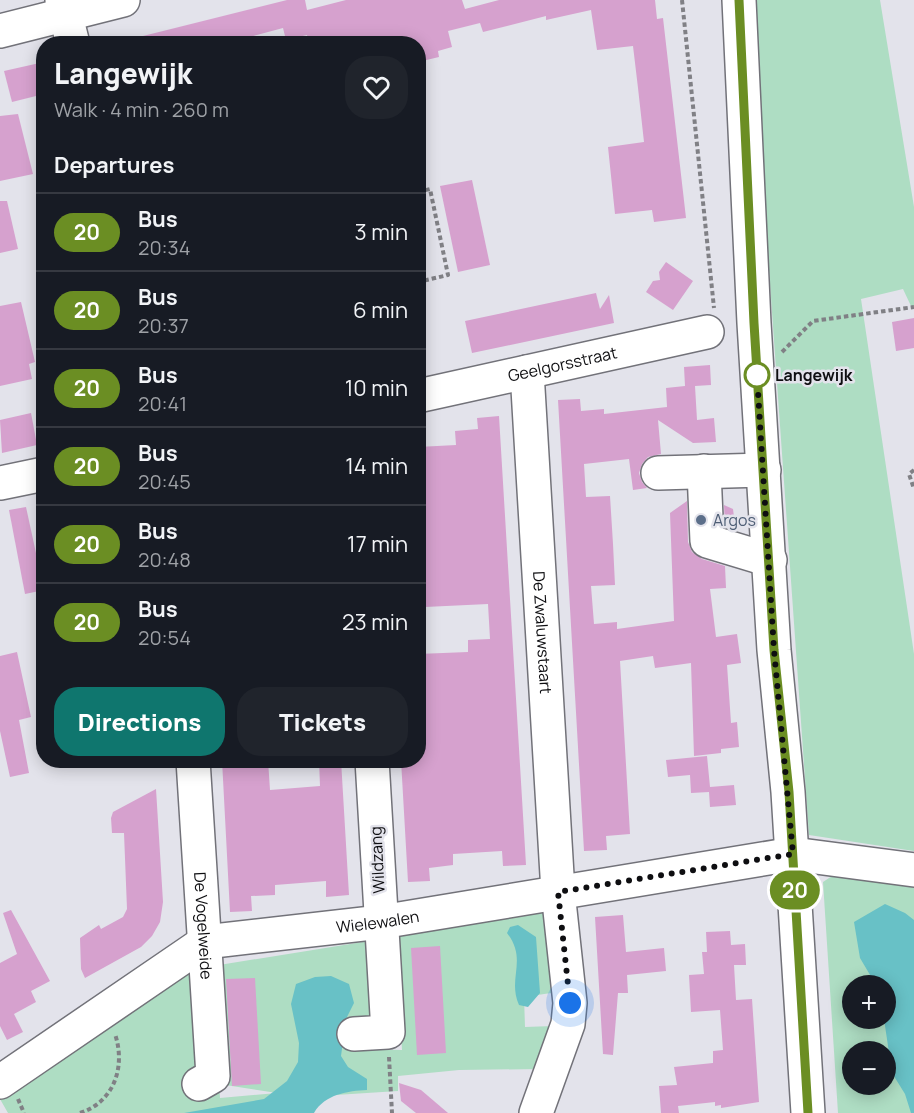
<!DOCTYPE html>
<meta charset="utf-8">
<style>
body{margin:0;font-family:Manrope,sans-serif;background:#20242c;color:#f1f3f6;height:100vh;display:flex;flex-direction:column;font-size:22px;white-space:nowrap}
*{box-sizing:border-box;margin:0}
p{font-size:20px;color:#9ea1a6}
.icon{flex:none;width:33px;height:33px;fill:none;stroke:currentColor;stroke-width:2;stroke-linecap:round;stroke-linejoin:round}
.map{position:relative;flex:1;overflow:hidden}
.details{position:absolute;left:36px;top:36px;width:390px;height:732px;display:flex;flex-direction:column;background:#171b24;border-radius:24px;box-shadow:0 3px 15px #0003}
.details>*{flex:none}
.badge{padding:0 12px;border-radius:20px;font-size:21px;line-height:39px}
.fabs{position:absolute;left:842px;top:975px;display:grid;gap:12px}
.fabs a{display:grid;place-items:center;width:54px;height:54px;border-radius:50%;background:#171b24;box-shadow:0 3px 15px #0003;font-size:30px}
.you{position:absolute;width:30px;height:30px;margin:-15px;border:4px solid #fff;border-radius:50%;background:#1a73e8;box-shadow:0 0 0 9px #1a73e833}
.map>.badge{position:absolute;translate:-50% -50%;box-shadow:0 0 0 3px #fff}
h2{padding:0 18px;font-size:22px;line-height:54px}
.round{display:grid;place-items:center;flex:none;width:63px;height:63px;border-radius:24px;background:#20242c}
.headline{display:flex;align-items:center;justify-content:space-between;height:102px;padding:0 18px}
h1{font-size:28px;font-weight:800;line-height:45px}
.action{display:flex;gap:12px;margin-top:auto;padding:12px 18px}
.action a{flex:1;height:69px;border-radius:24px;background:#0f766e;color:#fff;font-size:24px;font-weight:800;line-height:69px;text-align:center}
.action a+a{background:#20242c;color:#f1f3f6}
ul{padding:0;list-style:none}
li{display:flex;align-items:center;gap:18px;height:78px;padding:0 18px;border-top:2px solid #363941}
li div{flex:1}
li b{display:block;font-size:22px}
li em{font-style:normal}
li .badge{min-width:66px;font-weight:700;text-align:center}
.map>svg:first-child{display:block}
.green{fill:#aeddc3;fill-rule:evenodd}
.water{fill:#68c1c6}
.building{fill:#d6a1ce}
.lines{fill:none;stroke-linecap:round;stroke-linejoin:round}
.minor-casing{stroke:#727279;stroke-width:36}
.major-casing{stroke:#727279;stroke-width:36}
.path{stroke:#808085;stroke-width:4;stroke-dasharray:4.5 3;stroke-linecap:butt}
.minor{stroke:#fff;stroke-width:33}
.major{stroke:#fff;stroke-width:33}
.line-casing{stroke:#fff;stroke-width:14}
.line{stroke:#6b8e23;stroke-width:9}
.walk{stroke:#0e0e11;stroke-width:6;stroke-dasharray:0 10.8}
.stop-dot{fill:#fff;stroke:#6b8e23;stroke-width:3}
.service-dot{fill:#5c6f8a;stroke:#e3e3eb;stroke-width:2}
.labels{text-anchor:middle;stroke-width:5;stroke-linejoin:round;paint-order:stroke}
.street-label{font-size:16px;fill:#0e0e11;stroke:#e3e3eb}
.stop-label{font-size:16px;font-weight:bold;fill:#0e0e11;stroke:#e3e3eb;text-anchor:start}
.service-label{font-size:16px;fill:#4e5e75;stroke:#e3e3eb;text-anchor:start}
</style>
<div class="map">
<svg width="914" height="1113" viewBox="0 0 914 1113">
<rect width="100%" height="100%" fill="#e3e3eb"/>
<g class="green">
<path d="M753 0H880L914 207V306H911L903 289 861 299 914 654V851L809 835 763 185Z"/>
<path d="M832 876 914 887V1113H838L823 882ZM852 986H885V1018H852ZM852 1052H885V1084H852Z"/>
<path d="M548 910 558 983 551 993 524 997 525 1027 553 1026 540 1069 459 1070 398 1076V1091L320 1096 300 1113H8L0 1099V1086L212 952 213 966 375 940 378 1019 347 1027 346 1049 402 1050 396 934ZM219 1084 277 1093 220 1098Z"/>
</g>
<g class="water">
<path d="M885 904 905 913 914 920V1113H911L905 1094 892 1073 884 1019 885 986 876 985 860 958 854 922Z"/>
<path d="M518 925 536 937 540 993 528 1007 519 1005C507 978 528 960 507 933L510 927Z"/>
<path d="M331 976 349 984 354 1003 346 1019 341 1056 348 1067 367 1079V1090C348 1091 325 1094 314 1113H184L264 1099 287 1081 298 1062 299 1043 291 1004 296 984 315 977Z"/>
</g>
<g class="building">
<path d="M287 0H305L307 10 346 0H462L465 9 499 0H655L657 19 663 18 686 218 654 222 652 210 615 214 608 147 644 142 638 88 633 46 597 50 591 10 546 20V16L483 32 480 23 448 31 452 47 438 51 439 57 418 62V44H309L307 35 286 40 283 28 246 38 247 44H140L139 37Z"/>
<path d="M44 62V94L12 102 4 71Z"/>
<path d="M18 114 33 174 0 181V116Z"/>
<path d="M472 180 490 265 458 272 440 186Z"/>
<path d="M0 201H7L18 249 0 253Z"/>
<path d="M666 262 693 281 673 310 646 292 653 281 660 280 659 272Z"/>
<path d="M596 293 600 309 609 295 614 323 472 353 465 321Z"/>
<path d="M21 302 35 362 29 364 32 379 0 386V306Z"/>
<path d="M914 318V348L896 351 892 322Z"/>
<path d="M710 365 711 385 695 386 697 420 714 418 716 442 693 443 658 420 661 454 648 457 642 464 639 473 642 482 647 488 633 490 629 459 584 464 586 497 610 496 613 544 615 585 591 586 594 624 617 622V629L674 621 670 513 687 501 688 542 692 552 702 559 725 566 726 588 710 589 716 637 737 634 741 663 727 665 731 723 737 722 739 747 721 749V753L694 756 691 663 655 668 653 656 620 661 630 834 606 836 607 850 584 851 558 400 580 399 581 411 604 409V414L667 407 666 388 685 386 684 367Z"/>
<path d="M31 413 37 445 2 453 0 420Z"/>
<path d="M499 416 526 865 503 866 502 851 453 854V865L429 868 430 881 408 882 401 760H418V654L468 652V640L490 639 488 604 425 607 422 566H418V447L456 445 455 431 478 429 477 418Z"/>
<path d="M724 505 733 509 735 525 730 528 725 527Z"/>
<path d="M26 507 44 590 25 594 9 510Z"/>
<path d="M17 652 31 717 19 720 29 773 10 777 0 731V656Z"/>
<path d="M707 756 710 787 734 785 736 805 710 807 709 792 691 793 690 775 668 777 666 760Z"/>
<path d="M222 760H268L270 790 320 786 319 760H341L349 895 326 897V881L275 885V895L251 896 252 911 230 912Z"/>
<path d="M156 789 163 902 160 922 152 936 141 947 85 978 81 969 80 938 99 925 101 929 123 917 127 909 124 833H112L111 818 113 812Z"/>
<path d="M11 910 50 981 31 991 36 1002 14 1014 23 1032 7 1040 0 1026V963L17 954 3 913Z"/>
<path d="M623 915 626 952 664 948 666 971 627 975 628 993H618L613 1055 603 1054 595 917Z"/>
<path d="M730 931 731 945 745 944 746 965H734L736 1000 752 999 759 1102 721 1108V1105L715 1106V1102L678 1106 679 1113H661L659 1086 677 1085 674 1067 713 1063V1051L723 1050 720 1010 691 1012 689 975 704 974 702 952H707L706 932Z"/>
<path d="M440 946 446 1053 417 1055 411 948Z"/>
<path d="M255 978 261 1084 232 1086 226 979Z"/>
<path d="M399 1083 421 1090 448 1113H416L401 1101Z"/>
</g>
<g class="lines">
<g class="minor-casing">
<g id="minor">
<path d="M62 0 73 44"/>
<path d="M0 31 123 0"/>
<path id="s1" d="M527 372 558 892 570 1003 568 1024 536 1113"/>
<path id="s2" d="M418 396 707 332"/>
<path d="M704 471 707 541 770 560"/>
<path d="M658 473 764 470"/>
<path d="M0 483 44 474"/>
<path id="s3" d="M193 760 213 1076 199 1084"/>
<path d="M354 1034 388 1032 372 760"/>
<path id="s4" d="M0 1082 205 942 381 922 793 854 914 870"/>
</g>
</g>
<g class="major-casing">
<path id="major" d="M739 0 754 323 774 650 788 792 808 1113"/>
</g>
<g class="path">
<path d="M682 0 714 308"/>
<path d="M418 192 430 189 448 275 418 282"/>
<path d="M782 352 813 321 914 307"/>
<path d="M914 470 909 474 914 489"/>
<path d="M389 1057 392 1113"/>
<path d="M18 1099 24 1113"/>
<path d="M80 1113C114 1102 126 1067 115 1034"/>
</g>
<use href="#minor" class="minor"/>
<use href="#major" class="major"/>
</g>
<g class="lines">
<g class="line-casing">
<path id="line" d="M739 0 754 323 774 650 789 792 808 1113"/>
</g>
<use href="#line" class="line"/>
<path class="walk" d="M570 1003 558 892 793 854 774 650 757 375"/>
</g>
<circle class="stop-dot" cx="757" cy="375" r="12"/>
<circle class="service-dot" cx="701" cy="520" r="6"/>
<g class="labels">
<g class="street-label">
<text dy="6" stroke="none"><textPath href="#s2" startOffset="148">Geelgorsstraat</textPath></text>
<text dy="6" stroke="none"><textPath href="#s1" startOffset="261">De Zwaluwstaart</textPath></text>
<text transform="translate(377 860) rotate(-93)" y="6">Wildzang</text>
<text dy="6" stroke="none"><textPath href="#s4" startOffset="422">Wielewalen</textPath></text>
<text dy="6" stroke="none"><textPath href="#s3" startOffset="166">De Vogelweide</textPath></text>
</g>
<g class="stop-label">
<text x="775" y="381">Langewijk</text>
</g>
<g class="service-label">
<text x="713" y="526">Argos</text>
</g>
</g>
</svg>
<div class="fabs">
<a>+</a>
<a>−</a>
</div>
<div class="you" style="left:570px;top:1003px"></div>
<b class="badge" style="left:795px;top:890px;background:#6b8e23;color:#fff">20</b>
<section class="details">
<div class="headline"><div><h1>Langewijk</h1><p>Walk · 4 min · 260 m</p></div><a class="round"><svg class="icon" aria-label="heart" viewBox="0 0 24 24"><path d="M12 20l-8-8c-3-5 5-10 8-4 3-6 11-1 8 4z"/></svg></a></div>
<h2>Departures</h2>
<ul>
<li><span class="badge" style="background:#6b8e23;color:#fff">20</span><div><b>Bus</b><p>20:34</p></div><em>3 min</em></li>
<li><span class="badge" style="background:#6b8e23;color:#fff">20</span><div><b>Bus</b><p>20:37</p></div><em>6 min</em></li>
<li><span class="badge" style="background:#6b8e23;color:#fff">20</span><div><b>Bus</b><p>20:41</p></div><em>10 min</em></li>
<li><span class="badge" style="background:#6b8e23;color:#fff">20</span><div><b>Bus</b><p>20:45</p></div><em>14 min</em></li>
<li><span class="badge" style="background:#6b8e23;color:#fff">20</span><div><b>Bus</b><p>20:48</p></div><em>17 min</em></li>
<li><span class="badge" style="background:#6b8e23;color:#fff">20</span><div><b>Bus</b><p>20:54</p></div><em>23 min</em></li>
</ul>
<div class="action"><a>Directions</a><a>Tickets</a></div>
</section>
</div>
